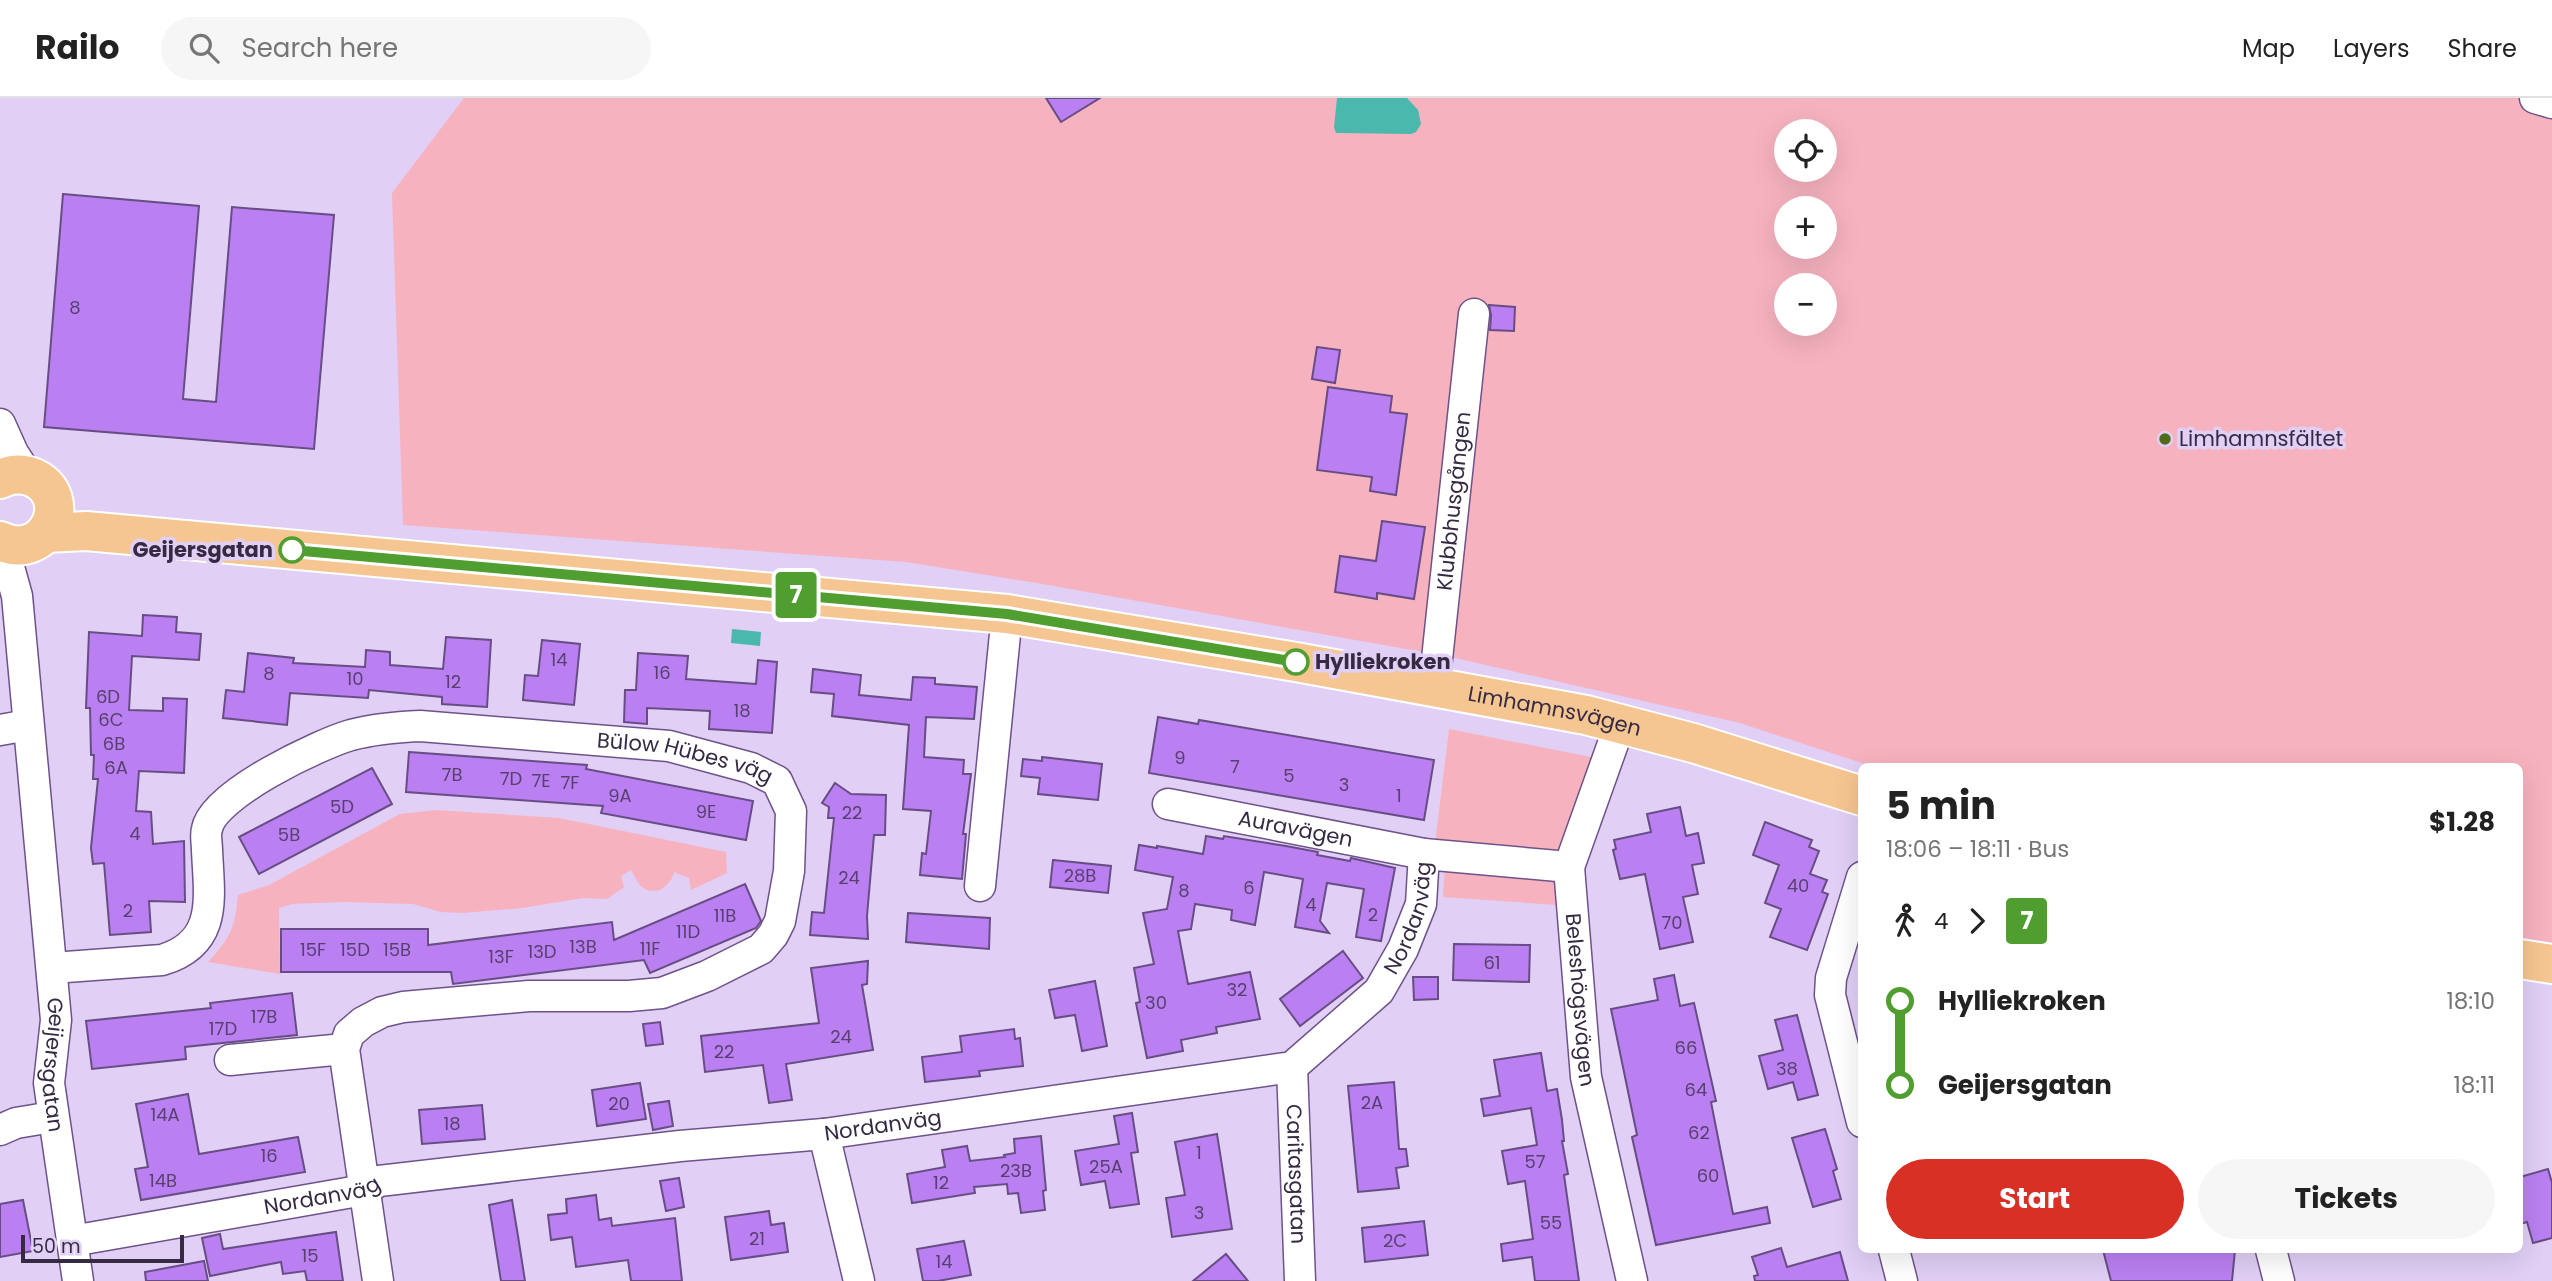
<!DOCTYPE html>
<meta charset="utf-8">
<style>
body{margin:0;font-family:Poppins,sans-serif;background:#f6f6f6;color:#222;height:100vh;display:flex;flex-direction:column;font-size:26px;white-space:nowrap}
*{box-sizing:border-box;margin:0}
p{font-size:23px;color:#767676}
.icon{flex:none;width:38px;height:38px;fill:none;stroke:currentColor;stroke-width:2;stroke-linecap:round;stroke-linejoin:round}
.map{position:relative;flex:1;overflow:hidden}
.panel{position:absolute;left:1858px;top:665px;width:665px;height:490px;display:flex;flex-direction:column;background:#fff;border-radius:10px;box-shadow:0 7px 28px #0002}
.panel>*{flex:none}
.badge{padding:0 14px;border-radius:5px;font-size:24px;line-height:46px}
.tools{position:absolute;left:1774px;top:21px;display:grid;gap:14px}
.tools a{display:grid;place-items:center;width:63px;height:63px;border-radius:50%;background:#fff;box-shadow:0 7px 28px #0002;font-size:35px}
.scale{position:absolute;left:21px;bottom:18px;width:163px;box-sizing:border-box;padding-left:7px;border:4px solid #362a43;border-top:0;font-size:19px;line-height:24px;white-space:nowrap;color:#362a43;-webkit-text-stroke:5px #e1cff6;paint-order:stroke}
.map>.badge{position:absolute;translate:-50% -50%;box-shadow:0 0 0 4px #fff}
.legs{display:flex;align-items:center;gap:10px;height:77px;padding:0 28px;font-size:23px}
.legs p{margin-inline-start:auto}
.head{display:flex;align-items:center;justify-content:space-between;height:119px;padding:0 28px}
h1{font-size:38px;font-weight:700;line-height:52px}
.cta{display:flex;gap:14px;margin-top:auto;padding:14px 28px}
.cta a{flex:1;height:80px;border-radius:42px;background:#d93025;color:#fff;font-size:28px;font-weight:700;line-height:80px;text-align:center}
.cta a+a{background:#f6f6f6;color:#222}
ul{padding:0 28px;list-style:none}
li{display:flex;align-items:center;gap:24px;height:84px;font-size:26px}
li i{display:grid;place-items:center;width:10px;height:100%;margin:0 9px;background:currentColor}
li i::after{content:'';width:18px;height:18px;margin:-9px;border:5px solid;border-radius:50%;background:#fff}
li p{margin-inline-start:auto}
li:first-child i{background:linear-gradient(#0000 50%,currentColor 0)}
li:last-child i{background:linear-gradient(currentColor 50%,#0000 0)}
header{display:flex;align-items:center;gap:42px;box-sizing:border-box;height:98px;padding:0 35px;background:#fff;border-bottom:2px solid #e0e0e0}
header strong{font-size:33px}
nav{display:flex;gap:38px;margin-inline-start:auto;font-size:24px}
.search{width:490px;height:63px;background:#f6f6f6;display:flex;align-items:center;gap:18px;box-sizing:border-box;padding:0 24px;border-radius:38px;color:#767676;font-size:26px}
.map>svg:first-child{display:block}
.green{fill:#f6b2bf;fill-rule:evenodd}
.water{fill:#4ab8ad}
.building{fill:#ba80f2;stroke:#684d85;stroke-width:2}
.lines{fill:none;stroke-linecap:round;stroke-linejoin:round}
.minor-casing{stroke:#6e528a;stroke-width:33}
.major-casing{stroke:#fff;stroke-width:42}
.minor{stroke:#fff;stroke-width:30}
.major{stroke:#f5c691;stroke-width:38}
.line-1-casing{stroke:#fff;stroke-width:16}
.line-1{stroke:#509e2f;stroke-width:10}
.poi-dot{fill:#516b1d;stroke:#e1cff6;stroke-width:2.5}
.stop-1-dot{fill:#fff;stroke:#509e2f;stroke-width:3.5}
.labels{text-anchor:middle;stroke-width:7;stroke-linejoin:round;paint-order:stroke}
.number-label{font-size:18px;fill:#57406f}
.poi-label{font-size:21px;fill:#362a43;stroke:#e1cff6;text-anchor:start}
.street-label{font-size:21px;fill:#362a43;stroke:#e1cff6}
.stop-label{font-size:21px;font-weight:bold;fill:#362a43;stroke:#e1cff6;text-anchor:end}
</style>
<header>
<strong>Railo</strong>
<div class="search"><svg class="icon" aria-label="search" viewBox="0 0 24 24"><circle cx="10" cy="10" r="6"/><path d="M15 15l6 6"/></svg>Search here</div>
<nav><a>Map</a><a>Layers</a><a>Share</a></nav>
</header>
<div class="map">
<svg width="2552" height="1183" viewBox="0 0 2552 1183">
<rect width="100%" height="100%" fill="#e1cff6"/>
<g class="green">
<path d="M464 0H2552V846L2520 839V668H1871L1740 625 1451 559 1037 485 906 464 403 427 392 95ZM1787 33H1825V72H1787ZM1787 110H1825V149H1787ZM1787 187H1825V226H1787Z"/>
<path d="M1449 631 1596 660 1561 759 1435 746Z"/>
<path d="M436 712 559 720 726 754 727 775 691 792 689 780 676 775 675 772C672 785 660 798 645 791 638 788 635 778 631 772L621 778 624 789 607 801 583 800 522 810 462 815 441 814 413 806 344 804 292 806 279 810 280 876 208 864C230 840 235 831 238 797L269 787 400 716Z"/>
<path d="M1445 768 1559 775 1557 807 1443 799Z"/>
</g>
<g class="water">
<path d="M1337 0H1407L1418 12 1421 26 1416 34 1411 36 1336 35 1334 29Z"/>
<path d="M732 531 761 534 760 548 731 545Z"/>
</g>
<g class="building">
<path d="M1046 0H1100L1061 24Z"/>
<path d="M63 96 199 108 183 301 216 304 232 109 334 117 314 351 44 329Z"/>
<path d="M1489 207 1515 209 1514 233 1490 232 1491 217Z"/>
<path d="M1317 249 1340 252 1335 285 1312 281Z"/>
<path d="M1328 289 1392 298 1390 314 1407 316 1396 397 1370 393 1372 379 1317 372Z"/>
<path d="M1382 423 1425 429 1414 501 1377 495V501L1335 494 1340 458 1376 463Z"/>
<path d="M143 517 177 519 176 534 201 536 199 562 132 558 129 612 163 613V600L187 601 184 675 139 673 136 713 151 714 153 746 184 743 185 804 149 803 151 834 110 837 104 765 93 766 91 750 98 681H93L94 657H91L90 610H86L89 534 142 538Z"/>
<path d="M446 539 491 542 487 609 442 606V599L369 592 368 600 290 595 287 627 223 620 226 592 244 594 248 555 294 560 293 565 365 569 366 552 390 554V567L443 571Z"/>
<path d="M542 542 580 546 574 607 523 602 525 577 538 578Z"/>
<path d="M638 555 688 558 686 581 756 586 758 562 777 564 772 635 709 631 710 613 647 610V626L624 624 625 592H636Z"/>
<path d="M813 571 861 577 859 597 911 602 913 579 935 580V586L977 589 974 621 926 619 924 659 964 662 963 676H971L963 736H966L962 781 920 777 922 755 926 756 931 713 903 711 909 627 832 618 834 596 811 594Z"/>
<path d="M1158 619 1198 626 1199 622 1434 662 1424 722 1149 675Z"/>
<path d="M409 654 587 667 586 671 753 703 746 742 601 715 603 708 406 694Z"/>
<path d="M1042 659 1102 666 1098 702 1038 696 1040 680 1021 678 1023 661 1042 663Z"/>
<path d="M372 670 392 706 259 776 239 739Z"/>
<path d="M835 685 851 696 886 697 885 737H874L867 818 868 841 810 837 812 814 824 815 834 720H828L829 709 822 705Z"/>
<path d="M1680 709 1686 738 1698 735 1704 765 1692 767 1698 796 1683 799 1693 844 1660 851 1645 776 1620 781 1613 752 1616 751 1614 742 1651 734 1647 716Z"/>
<path d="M1765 724 1812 742 1809 749 1819 753 1810 776 1827 782 1822 794 1828 796 1807 852 1770 839 1781 811 1765 805 1779 767 1753 757Z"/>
<path d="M1206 738 1223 741 1224 738 1286 748 1318 754 1317 757 1350 763 1351 760 1395 770 1381 843 1356 839 1364 791 1327 785 1320 823 1329 835 1295 829 1303 781 1264 774 1255 827 1231 822 1232 812 1195 806 1191 831 1178 833 1188 886 1250 874 1260 921 1216 929 1217 935 1181 942 1183 953 1147 960 1136 905 1140 904 1134 870 1154 866 1143 815 1167 811 1173 779 1135 772 1139 747 1157 750V748L1203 756Z"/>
<path d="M1053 762 1111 768 1108 795 1050 789Z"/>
<path d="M745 786 761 823 756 830 650 875 644 862 453 886 451 874H281V831H428V847L612 824 614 842Z"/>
<path d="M908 815 990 820 989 851 906 844Z"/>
<path d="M1454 846 1530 847 1529 884 1453 882Z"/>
<path d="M1343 853 1363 880 1300 928 1280 901Z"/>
<path d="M868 863 867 886 862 887 873 952 786 966 792 1002 769 1005 763 967 705 974 701 938 819 925 811 870Z"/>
<path d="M1674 877 1680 908 1694 905 1716 1003 1711 1004 1733 1116 1767 1109 1770 1125 1656 1147 1632 1039 1637 1037 1611 911 1658 902 1654 881Z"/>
<path d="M1413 879H1438V901L1414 902Z"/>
<path d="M1095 883 1107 948 1082 953 1075 917 1055 920 1049 892Z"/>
<path d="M292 895 297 937 185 949 186 961 92 971 86 923 211 910 210 905Z"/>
<path d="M1797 917 1818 997 1798 1002 1793 984 1768 991 1759 958 1783 952 1775 922Z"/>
<path d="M660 924 663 946 646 948 643 926Z"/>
<path d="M1014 931 1015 941 1020 940 1023 968 979 973 980 978 925 984 922 959 962 954 960 938Z"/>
<path d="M1541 955 1547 993 1557 991 1562 1022 1564 1043H1562L1568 1076 1564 1077 1579 1183H1535L1532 1159 1503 1163 1501 1146 1533 1141 1525 1083 1508 1086 1502 1053 1537 1047 1531 1010 1484 1018 1481 1001 1500 998 1494 962Z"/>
<path d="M1394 984 1399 1051H1406L1408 1068 1396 1070 1399 1090 1358 1094 1348 988Z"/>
<path d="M640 985 646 1021 597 1028 592 992Z"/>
<path d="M188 996 199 1056 298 1039 305 1074 141 1102 135 1071 148 1069 136 1006Z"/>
<path d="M669 1003 673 1028 653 1032 648 1006Z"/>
<path d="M482 1007 485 1041 422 1046 419 1012Z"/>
<path d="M1132 1015 1138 1054 1131 1055 1139 1106 1110 1110 1105 1083 1081 1087 1075 1053 1119 1046 1114 1018Z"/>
<path d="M1825 1031 1837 1071 1833 1073 1841 1101 1813 1109 1792 1040Z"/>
<path d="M1217 1036 1232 1131 1172 1139 1166 1100 1185 1097 1175 1044Z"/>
<path d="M1041 1038 1046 1092 1043 1093 1045 1112 1021 1115 1018 1095 1008 1096 1007 1086 974 1089 975 1095 912 1105 907 1076 945 1069 942 1052 967 1048 970 1063 1005 1059 1004 1057 1015 1055 1014 1041Z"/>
<path d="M2548 1071 2552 1085V1140L2533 1145 2527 1124 2520 1126V1079Z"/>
<path d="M679 1080 684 1109 666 1113 660 1083Z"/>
<path d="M596 1097 599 1122 611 1120 612 1128 675 1120 682 1183H631L628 1162 576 1169 572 1139 551 1142 548 1117 567 1115 566 1101Z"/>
<path d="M23 1102 33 1153 0 1159V1106Z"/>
<path d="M512 1102 518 1138 525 1183H501L489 1107Z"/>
<path d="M769 1113 771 1127 784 1125 788 1154 731 1162 725 1119Z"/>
<path d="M1424 1123 1428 1157 1365 1164 1362 1130Z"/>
<path d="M336 1134 343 1183H307L305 1173 283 1176 281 1164 210 1178 202 1140 220 1136 223 1151Z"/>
<path d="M964 1143 971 1177 938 1183H923L917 1151Z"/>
<path d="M1781 1150 1787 1169 1840 1154 1848 1183H1755L1754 1178 1758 1177 1752 1159Z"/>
<path d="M2103 1152H2235L2232 1183H2111Z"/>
<path d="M1226 1156 1248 1183H1193Z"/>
<path d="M204 1163 208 1183H146L145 1174Z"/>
</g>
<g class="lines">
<g class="minor-casing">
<g id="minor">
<path d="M2535 0 2552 5"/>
<path d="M0 326 13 355 28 378"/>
<path id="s1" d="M2 444 17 498 56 922 49 985 78 1183"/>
<path id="s2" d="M1434 589 1474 216"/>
<path id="s3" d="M1620 626 1569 769 1586 979 1632 1183"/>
<path d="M0 632 28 627"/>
<path id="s4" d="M1168 706 1424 756 1569 769"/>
<path d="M1862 779 1831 880 1830 897 1862 1024"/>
<path d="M980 788 1007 516"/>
<path id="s5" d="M52 870 162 862C219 845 209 799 207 752 207 746 205 737 207 731 213 696 320 646 351 637 374 631 397 629 420 628L669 648 751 670 777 683 791 713 789 773 780 823 773 837 761 851 707 878 662 895 629 898H529L403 909 382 914 363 924 349 936 344 951 378 1183"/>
<path d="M230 962 344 951"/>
<path id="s6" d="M1292 969 1300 1183"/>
<path d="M0 1032 16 1025 52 1019"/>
<path d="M824 1036 859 1183"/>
<path id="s7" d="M72 1143 364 1092 379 1083 680 1048 824 1036 1292 969 1379 893 1403 851 1421 806 1424 756"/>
<path d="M1894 1152 1902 1183"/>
<path d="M2271 1152 2279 1183"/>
</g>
</g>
<g class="major-casing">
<g id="major">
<path d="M0 381C10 376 21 375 32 379 77 398 47 465 0 443"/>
<path id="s8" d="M46 435 86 433 1007 516 1296 564 1586 617 1693 645 1862 698"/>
<path d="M2520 861 2552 866"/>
</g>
</g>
<use href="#minor" class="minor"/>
<use href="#major" class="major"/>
</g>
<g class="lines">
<g class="line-1-casing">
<path id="line-1" d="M292 452 1007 516 1296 564"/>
</g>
<use href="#line-1" class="line-1"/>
</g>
<circle class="poi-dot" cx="2165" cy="341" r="7"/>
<g class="stop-1-dot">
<circle cx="292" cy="452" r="12"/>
<circle cx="1296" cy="564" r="12"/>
</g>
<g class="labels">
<g class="number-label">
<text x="75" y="216">8</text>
<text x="559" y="568">14</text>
<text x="662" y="581">16</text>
<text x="269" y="582">8</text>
<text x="355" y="587">10</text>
<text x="453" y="590">12</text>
<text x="108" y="605">6D</text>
<text x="742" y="619">18</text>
<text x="111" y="628">6C</text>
<text x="114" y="652">6B</text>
<text x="1180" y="666">9</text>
<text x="1235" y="675">7</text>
<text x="116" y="676">6A</text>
<text x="452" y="683">7B</text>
<text x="1289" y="684">5</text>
<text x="511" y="687">7D</text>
<text x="541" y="689">7E</text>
<text x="570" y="691">7F</text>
<text x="1344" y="693">3</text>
<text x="620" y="704">9A</text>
<text x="1399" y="704">1</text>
<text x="342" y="715">5D</text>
<text x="706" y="720">9E</text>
<text x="852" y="721">22</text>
<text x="135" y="742">4</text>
<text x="289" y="743">5B</text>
<text x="1080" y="784">28B</text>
<text x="849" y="786">24</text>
<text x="1798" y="794">40</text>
<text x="1249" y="796">6</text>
<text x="1184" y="799">8</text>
<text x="1311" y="813">4</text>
<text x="128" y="819">2</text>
<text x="1373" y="823">2</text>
<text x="725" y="824">11B</text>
<text x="1672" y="831">70</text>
<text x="688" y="840">11D</text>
<text x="583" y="855">13B</text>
<text x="650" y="857">11F</text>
<text x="313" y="858">15F</text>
<text x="355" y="858">15D</text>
<text x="397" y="858">15B</text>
<text x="542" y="860">13D</text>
<text x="501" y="865">13F</text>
<text x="1492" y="871">61</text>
<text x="1237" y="898">32</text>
<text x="1156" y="911">30</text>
<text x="264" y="925">17B</text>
<text x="223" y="937">17D</text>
<text x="841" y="945">24</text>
<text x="1686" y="956">66</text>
<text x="724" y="960">22</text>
<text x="1787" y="977">38</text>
<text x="1696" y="998">64</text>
<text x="1372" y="1011">2A</text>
<text x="619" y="1012">20</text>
<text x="165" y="1023">14A</text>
<text x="452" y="1032">18</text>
<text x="1699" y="1041">62</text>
<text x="1199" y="1061">1</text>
<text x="269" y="1064">16</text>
<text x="1535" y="1070">57</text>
<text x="1106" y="1075">25A</text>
<text x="1016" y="1079">23B</text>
<text x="1708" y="1084">60</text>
<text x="163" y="1089">14B</text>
<text x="941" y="1091">12</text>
<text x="1199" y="1121">3</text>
<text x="1551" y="1131">55</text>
<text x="757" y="1147">21</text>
<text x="1395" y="1149">2C</text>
<text x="310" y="1164">15</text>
<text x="944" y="1170">14</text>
</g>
<g class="poi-label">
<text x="2179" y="348">Limhamnsfältet</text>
</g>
<g class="street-label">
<text dy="7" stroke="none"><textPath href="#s2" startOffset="187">Klubbhusgången</textPath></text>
<text dy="7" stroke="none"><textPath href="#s8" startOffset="1521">Limhamnsvägen</textPath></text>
<text dy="7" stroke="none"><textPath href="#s5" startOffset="777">Bülow Hübes väg</textPath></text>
<text dy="7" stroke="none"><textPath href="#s4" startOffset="130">Auravägen</textPath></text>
<text dy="7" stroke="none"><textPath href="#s7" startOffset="1430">Nordanväg</textPath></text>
<text dy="7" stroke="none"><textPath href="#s3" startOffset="285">Beleshögsvägen</textPath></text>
<text dy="7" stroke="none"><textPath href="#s1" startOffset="527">Geijersgatan</textPath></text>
<text dy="7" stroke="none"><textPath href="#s7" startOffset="821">Nordanväg</textPath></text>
<text dy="7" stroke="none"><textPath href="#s6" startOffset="107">Caritasgatan</textPath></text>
<text dy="7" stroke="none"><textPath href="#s7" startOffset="254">Nordanväg</textPath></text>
</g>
<g class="stop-label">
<text x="273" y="459">Geijersgatan</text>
<text x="1315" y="571" text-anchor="start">Hylliekroken</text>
</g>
</g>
</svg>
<div class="tools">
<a><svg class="icon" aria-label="locate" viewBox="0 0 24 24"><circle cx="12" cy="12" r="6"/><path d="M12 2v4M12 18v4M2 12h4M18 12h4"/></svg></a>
<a>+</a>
<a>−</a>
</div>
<div class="scale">50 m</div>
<b class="badge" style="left:796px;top:497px;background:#509e2f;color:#fff">7</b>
<section class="panel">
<div class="head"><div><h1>5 min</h1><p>18:06 – 18:11 · Bus</p></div><b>$1.28</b></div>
<div class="legs"><svg class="icon" aria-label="walk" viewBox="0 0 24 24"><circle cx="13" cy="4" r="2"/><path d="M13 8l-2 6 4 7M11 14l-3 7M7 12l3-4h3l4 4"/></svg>4<svg class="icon" aria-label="forward" viewBox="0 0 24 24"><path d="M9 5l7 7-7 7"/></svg><b class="badge" style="background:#509e2f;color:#fff">7</b></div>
<ul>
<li><i style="color:#509e2f"></i><b>Hylliekroken</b><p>18:10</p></li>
<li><i style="color:#509e2f"></i><b>Geijersgatan</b><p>18:11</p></li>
</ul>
<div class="cta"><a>Start</a><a>Tickets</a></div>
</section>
</div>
